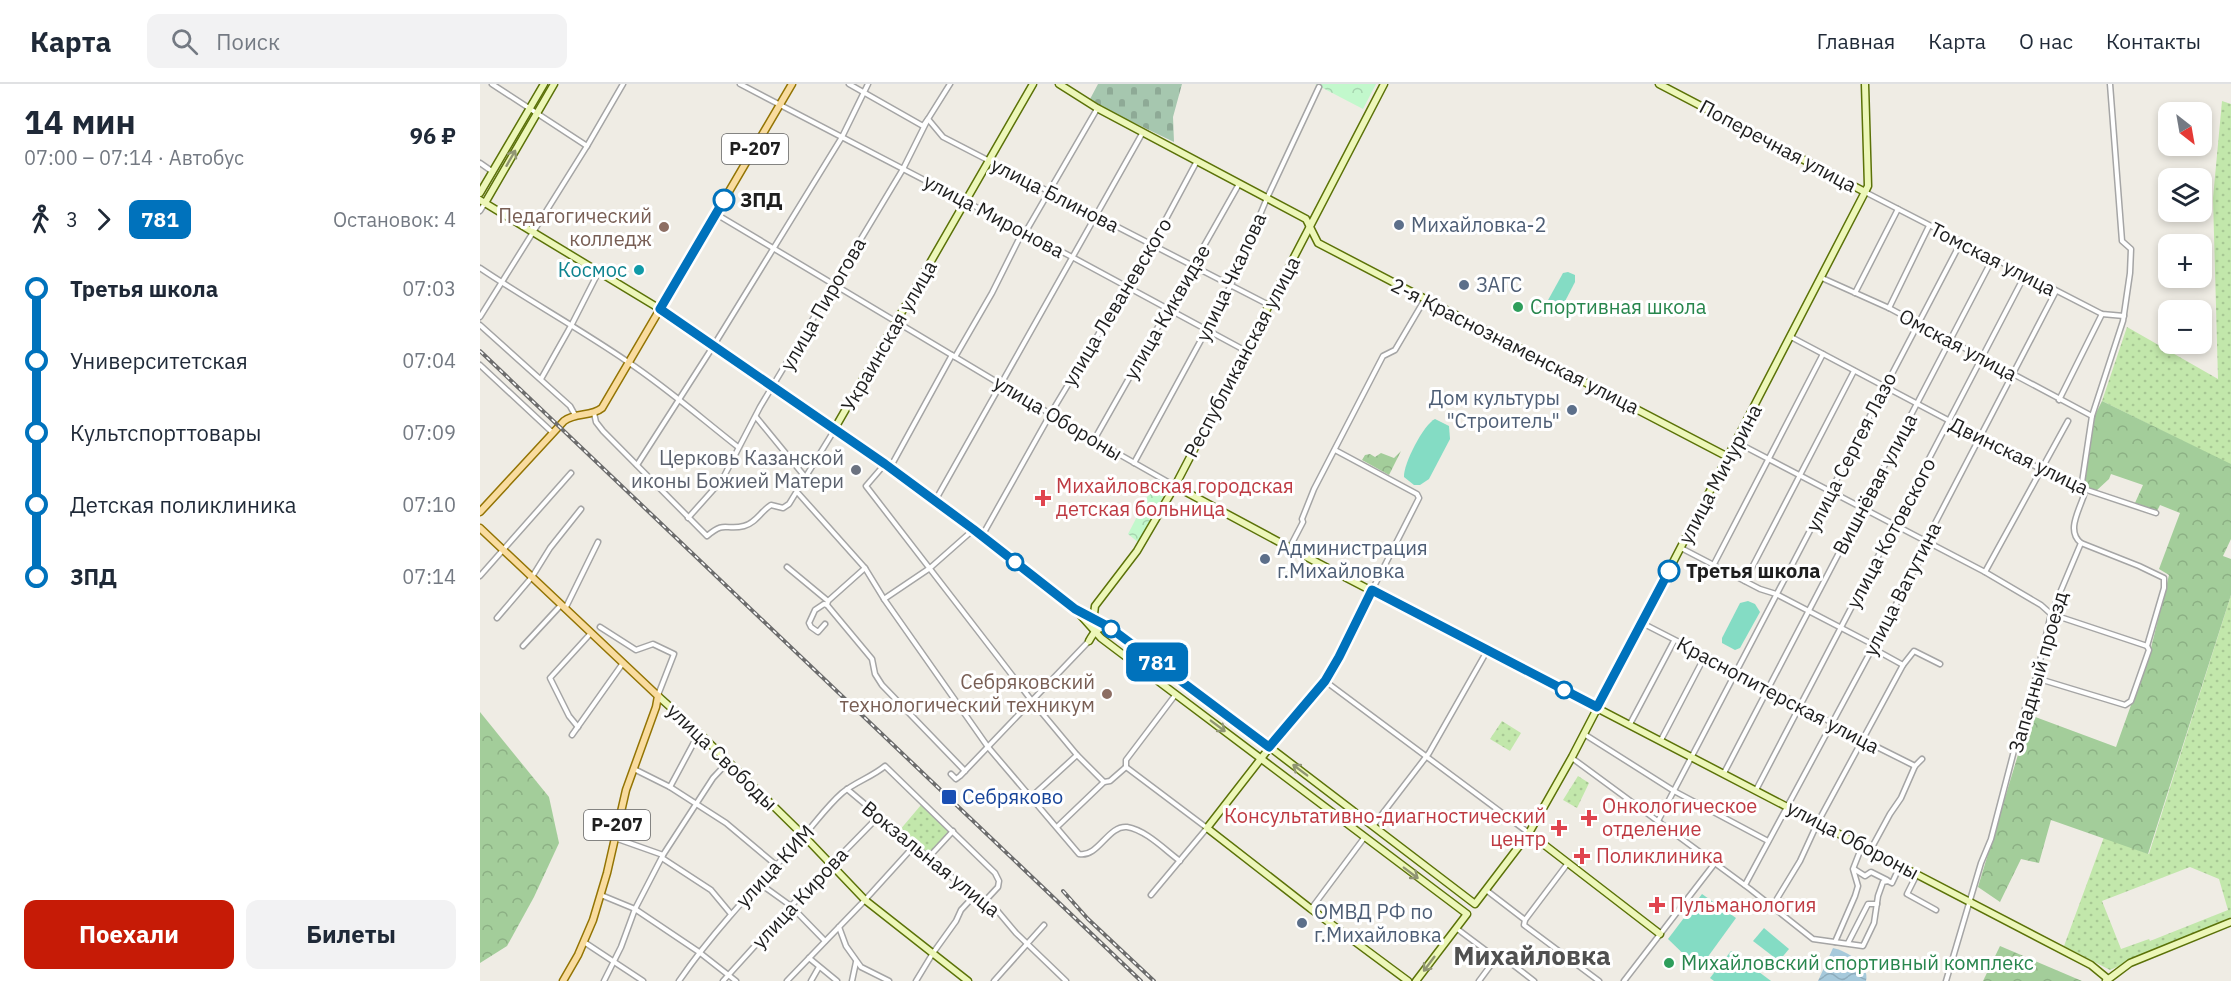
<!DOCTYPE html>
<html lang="ru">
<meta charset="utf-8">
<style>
body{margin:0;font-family:"IBM Plex Sans",sans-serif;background:#f2f2f3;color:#1f2937;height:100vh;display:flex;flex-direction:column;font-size:22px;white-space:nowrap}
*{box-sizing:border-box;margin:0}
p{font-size:20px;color:#747a83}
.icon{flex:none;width:33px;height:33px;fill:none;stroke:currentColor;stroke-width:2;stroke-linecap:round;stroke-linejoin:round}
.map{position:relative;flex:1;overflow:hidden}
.drawer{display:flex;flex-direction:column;background:#fff;width:480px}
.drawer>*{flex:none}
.badge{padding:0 12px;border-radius:9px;font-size:21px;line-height:39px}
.needle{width:39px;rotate:149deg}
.fabs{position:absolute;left:1678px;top:18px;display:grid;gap:12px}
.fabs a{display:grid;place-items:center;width:54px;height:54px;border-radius:12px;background:#fff;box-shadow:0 3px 9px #0003;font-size:30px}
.map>.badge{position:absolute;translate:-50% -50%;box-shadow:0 0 0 3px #fff}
.legs{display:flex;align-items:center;gap:9px;height:66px;padding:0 24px;font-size:20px}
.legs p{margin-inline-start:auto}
.head{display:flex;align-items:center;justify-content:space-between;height:102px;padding:0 24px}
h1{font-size:33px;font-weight:800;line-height:45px}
.cta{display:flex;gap:12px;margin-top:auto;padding:12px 24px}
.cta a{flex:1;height:69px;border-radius:12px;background:#c61b06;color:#fff;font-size:24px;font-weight:800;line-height:69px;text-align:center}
.cta a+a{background:#f2f2f3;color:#1f2937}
ul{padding:0 24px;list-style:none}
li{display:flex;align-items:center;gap:21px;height:72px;font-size:22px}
li i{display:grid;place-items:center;width:9px;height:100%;margin:0 8px;background:currentColor}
li i::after{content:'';width:15px;height:15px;margin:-8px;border:4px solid;border-radius:50%;background:#fff}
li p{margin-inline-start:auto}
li:first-child i{background:linear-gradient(#0000 50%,currentColor 0)}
li:last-child i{background:linear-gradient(currentColor 50%,#0000 0)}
header{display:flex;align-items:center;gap:36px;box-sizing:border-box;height:84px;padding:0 30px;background:#fff;border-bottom:2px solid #e0e1e3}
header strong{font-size:28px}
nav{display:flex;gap:33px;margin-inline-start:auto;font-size:21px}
.search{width:420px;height:54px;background:#f2f2f3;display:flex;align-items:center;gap:15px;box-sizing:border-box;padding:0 21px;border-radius:12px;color:#747a83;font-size:22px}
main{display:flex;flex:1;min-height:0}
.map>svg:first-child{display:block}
.grass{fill:url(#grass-dots);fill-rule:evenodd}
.forest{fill:url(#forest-crowns)}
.cemetery{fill:url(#cemetery-stones)}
.park{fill:url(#park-crowns)}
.pitch{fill:#84dcc4}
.water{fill:url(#water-waves)}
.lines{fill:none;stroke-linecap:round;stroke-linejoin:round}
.street-casing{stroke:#a5a5a5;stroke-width:7}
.secondary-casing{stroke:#5b7208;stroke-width:9}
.primary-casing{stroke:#937404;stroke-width:9}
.street{stroke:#fff;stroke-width:4}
.secondary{stroke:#edf7b9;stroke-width:6}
.primary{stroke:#f9dc9f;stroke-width:6}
.rail-casing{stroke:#6c6c6c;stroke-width:4}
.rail{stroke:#fff;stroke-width:1.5;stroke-dasharray:4.5;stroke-linecap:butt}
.oneway{stroke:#909573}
.line-1-casing{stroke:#fff;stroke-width:14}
.line-1{stroke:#0072bc;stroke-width:9}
.stop-1-dot{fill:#fff;stroke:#0072bc;stroke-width:3}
.service-dot{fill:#5c6f8a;stroke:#fff;stroke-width:2}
.education-dot{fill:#8d6e63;stroke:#fff;stroke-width:2}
.culture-dot{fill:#0f9aa8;stroke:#fff;stroke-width:2}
.leisure-dot{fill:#2e9e5b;stroke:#fff;stroke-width:2}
.worship-dot{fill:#6b7280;stroke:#fff;stroke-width:2}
.health-dot{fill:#e0444e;stroke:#fff;stroke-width:2}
.transit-dot{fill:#1a4fb4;stroke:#fff;stroke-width:2}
.labels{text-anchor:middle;stroke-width:6;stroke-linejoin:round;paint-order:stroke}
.shield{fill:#fff;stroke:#626262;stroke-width:1.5}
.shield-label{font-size:18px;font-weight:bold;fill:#1e1e1e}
.street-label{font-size:20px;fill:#1e1e1e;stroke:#fff}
.stop-label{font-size:20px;font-weight:bold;fill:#1e1e1e;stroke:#fff;text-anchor:start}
.education-label{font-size:20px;fill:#785e54;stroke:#fff;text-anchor:end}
.service-label{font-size:20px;fill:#4e5e75;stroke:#fff;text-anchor:start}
.culture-label{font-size:20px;fill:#0d838f;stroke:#fff;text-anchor:end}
.leisure-label{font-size:20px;fill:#27864d;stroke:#fff;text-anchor:start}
.worship-label{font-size:20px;fill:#5b616d;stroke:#fff;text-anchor:end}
.health-label{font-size:20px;fill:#be3a42;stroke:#fff;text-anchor:start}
.transit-label{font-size:20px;fill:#164399;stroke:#fff;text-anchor:start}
.district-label{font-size:26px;font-weight:bold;fill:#515151;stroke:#fff}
</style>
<header>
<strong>Карта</strong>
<div class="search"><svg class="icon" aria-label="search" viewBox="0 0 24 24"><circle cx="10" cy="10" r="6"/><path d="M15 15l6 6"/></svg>Поиск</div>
<nav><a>Главная</a><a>Карта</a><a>О нас</a><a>Контакты</a></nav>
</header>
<main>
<section class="drawer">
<div class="head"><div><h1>14 мин</h1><p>07:00 – 07:14 · Автобус</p></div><b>96 ₽</b></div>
<div class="legs"><svg class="icon" aria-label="walk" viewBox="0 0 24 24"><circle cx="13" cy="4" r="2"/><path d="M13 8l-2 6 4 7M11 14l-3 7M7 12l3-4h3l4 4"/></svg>3<svg class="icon" aria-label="forward" viewBox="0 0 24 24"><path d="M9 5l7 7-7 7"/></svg><b class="badge" style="background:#0072bc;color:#fff">781</b><p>Остановок: 4</p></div>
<ul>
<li><i style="color:#0072bc"></i><b>Третья школа</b><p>07:03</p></li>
<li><i style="color:#0072bc"></i><span>Университетская</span><p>07:04</p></li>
<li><i style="color:#0072bc"></i><span>Культспорттовары</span><p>07:09</p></li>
<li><i style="color:#0072bc"></i><span>Детская поликлиника</span><p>07:10</p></li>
<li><i style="color:#0072bc"></i><b>ЗПД</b><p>07:14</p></li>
</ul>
<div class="cta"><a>Поехали</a><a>Билеты</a></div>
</section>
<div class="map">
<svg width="1751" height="897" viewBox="0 0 1751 897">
<defs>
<pattern id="grass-dots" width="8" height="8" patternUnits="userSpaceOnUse" patternTransform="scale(1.5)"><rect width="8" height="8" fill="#c2e7ab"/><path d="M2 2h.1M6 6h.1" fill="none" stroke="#a6c693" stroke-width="1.8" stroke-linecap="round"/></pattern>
<pattern id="forest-crowns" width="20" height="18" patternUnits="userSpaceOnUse" patternTransform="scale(1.5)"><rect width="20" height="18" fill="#a3cd9a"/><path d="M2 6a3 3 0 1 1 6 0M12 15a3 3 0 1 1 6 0" fill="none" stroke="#8cb084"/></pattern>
<pattern id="cemetery-stones" width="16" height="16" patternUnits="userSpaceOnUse" patternTransform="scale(1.5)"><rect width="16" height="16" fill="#a6c7af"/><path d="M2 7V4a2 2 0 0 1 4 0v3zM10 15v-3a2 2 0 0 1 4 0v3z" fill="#8eaa96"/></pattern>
<pattern id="park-crowns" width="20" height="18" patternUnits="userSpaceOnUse" patternTransform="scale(1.5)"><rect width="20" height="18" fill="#c2f8cc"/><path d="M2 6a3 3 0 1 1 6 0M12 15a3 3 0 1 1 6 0" fill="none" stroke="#a6d4af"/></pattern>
<pattern id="water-waves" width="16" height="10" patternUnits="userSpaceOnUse" patternTransform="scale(1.5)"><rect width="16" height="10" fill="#a6c9db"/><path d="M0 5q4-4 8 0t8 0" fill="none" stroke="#8eacbc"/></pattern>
</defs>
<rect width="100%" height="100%" fill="#efece4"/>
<g class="grass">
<path d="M1742 17 1751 20V381L1622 317 1647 243 1738 295 1733 114Z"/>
<path d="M1751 511V833L1630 886 1584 862 1624 753 1669 770ZM1710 783 1739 795 1748 826 1670 857 1669 855 1641 865 1622 817Z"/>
<path d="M1022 637 1041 649 1030 667 1010 655Z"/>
<path d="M1098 692 1109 699 1097 724 1083 716Z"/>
<path d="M441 721 470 747 449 769 419 747Z"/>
</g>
<g class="forest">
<path d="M1622 317 1751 380V455L1743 472 1751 475V511L1668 770 1571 736 1559 779 1541 775 1520 818 1498 803 1550 631 1636 663 1670 568 1689 491 1679 485 1700 429 1680 421 1677 427 1655 419 1663 401 1631 390 1629 395 1616 407 1603 401 1614 333Z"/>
<path d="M921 367 909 391 882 376 885 371 890 370 895 373 901 369 914 374Z"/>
<path d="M0 628 69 713 79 759 54 813 27 862 0 879Z"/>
<path d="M1520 862 1602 897H1503Z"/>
</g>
<path class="cemetery" d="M618 0H702L693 33 694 58 609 17Z"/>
<g class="park">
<path d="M835 0H896L883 25Z"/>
<path d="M676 396 688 403 659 459 648 450Z"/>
</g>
<g class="pitch">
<path d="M1088 188 1095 191V198L1081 225 1072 226 1069 224 1067 218 1083 189Z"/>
<path d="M955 335 969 342 970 355 949 395 940 401H934L924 393C923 380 944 340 955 335Z"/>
<path d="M1268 517 1275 520 1280 528 1260 564 1255 566 1242 559V554L1260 519Z"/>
<path d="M1222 810 1256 834 1219 885 1188 855Z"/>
<path d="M1284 844 1309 865 1299 877 1273 857Z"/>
<path d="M1251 867 1291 897H1234L1230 894Z"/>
</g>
<path class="water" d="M1353 864C1367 867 1390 881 1386 897H1338Z"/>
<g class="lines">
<g class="street-casing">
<g id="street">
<path d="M12 0 107 62"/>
<path d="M260 0 592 173 766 267"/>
<path d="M369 0 443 42 448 35 463 53 789 221"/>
<path d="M0 79 13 88"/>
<path d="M1385 108 1622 230 1644 232"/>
<path d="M0 127 5 119"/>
<path d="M236 130 614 356 695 402"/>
<path d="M545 149 617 25"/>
<path d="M0 184C49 217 100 245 148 278 187 304 221 334 258 363"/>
<path d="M1342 194 1409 224 1612 332"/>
<path d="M1375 209 1418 125"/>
<path d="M1409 224 1449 142"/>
<path d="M0 233 107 62 143 0"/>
<path d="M0 241 90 322 95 331"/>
<path d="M1311 253 1589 400 1676 429"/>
<path d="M475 273 512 209 543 147"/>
<path d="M0 281 73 349"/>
<path d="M61 295 92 240 119 187"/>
<path d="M1579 316 1622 230"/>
<path d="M114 329 116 338 123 347 227 452C246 436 245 447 264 442 276 439 281 427 291 421L303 424 309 420 355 345"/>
<path d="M276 333 326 394"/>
<path d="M614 356 759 100"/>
<path d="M1256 358 1505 488 1561 521 1571 530 1667 562"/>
<path d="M654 379 751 201 787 114 839 3"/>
<path d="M405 380 386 402 552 617 597 671 624 698"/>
<path d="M157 381 234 261 362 53 388 0"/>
<path d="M410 384 472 271"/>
<path d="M318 409 385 484 404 515 508 663 599 770C618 774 628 741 647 743 666 746 685 766 700 777"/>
<path d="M455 417 663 48"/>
<path d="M208 434 242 396 280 323 423 85 448 35 470 0"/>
<path d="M502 452 571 329 672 161 717 77"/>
<path d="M810 463 823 438 822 435 834 405 903 272 915 266 945 215"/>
<path d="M1201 464 1280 505 1296 510 1394 561V565L1423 581 1434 567 1460 580"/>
<path d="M1234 480 1343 270"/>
<path d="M307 483 348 517 347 521"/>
<path d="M1505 488 1588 337"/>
<path d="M0 492 91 389"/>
<path d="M1265 497 1374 287"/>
<path d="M404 515 450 484 493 446"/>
<path d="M348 517 385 484"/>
<path d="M85 525 118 458"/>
<path d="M17 534 52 493 70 464 101 425"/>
<path d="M1162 539 1289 604 1387 658 1435 682"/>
<path d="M345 540 338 548 331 543 329 539 335 526 344 520 347 521 392 575 395 590 402 601 485 687"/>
<path d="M120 543 156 566 173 560 194 570 178 611"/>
<path d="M43 562 81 521"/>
<path d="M1556 594 1645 621 1651 617 1669 566 1667 562 1684 504V494L1659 482 1601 459"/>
<path d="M845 597 1049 749"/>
<path d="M1150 640 1194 557"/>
<path d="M98 643 89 632 70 594 111 549"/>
<path d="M1104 650 1194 707 1288 757"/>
<path d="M92 651 143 579"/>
<path d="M1181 656 1225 572"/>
<path d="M790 662 834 610 853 583 939 414 937 410 855 366"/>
<path d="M1092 674 1270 805 1333 855 1383 862 1394 839 1398 812 1403 798 1408 797 1412 799 1420 782"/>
<path d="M646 683 727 744 671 811"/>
<path d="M646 683V676L696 610"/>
<path d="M154 685 190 703 246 739 296 781"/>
<path d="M1244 689 1513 174"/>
<path d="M471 690 476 695 480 692 609 557"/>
<path d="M190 703 219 649"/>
<path d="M367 705 494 812 515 824 536 849 586 897"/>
<path d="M1276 706 1545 191"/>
<path d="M550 714 597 671"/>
<path d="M1178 737 1481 158"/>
<path d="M893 742 949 669 1007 567"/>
<path d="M577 743 624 698 630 697 646 683"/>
<path d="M135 754 183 771"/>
<path d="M1391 765 1410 730 1421 714 1435 682 1442 675"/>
<path d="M449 773 473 747"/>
<path d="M182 774 231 806 251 830"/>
<path d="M1374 785 1385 792 1391 788 1407 796"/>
<path d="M1437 790 1427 810 1456 826"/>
<path d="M279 799 311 822 345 857"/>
<path d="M1265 801 1449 459 1450 449 1576 207"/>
<path d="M1006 806 1045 836 1044 841 1119 897"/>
<path d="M121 811 155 825 219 868 256 897"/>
<path d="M1292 823 1320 777 1338 738 1423 581"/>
<path d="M831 825 884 754"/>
<path d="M1045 836 1088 779"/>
<path d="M359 843 366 862 381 883 409 897"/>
<path d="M976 844 1016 874"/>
<path d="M104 858 163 897"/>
<path d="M1355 858 1375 812 1378 802 1373 785 1382 762"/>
<path d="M1368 859 1388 820H1397"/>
<path d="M329 874 357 897"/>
<path d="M124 897 141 863 155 825 183 771 233 694 248 678"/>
<path d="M199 897C234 846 277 802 319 757 334 741 346 723 362 709 375 698 392 693 405 682L515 789 519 797 518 803 505 817"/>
<path d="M243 897 311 822 398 733"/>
<path d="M307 897 385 816 434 762"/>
<path d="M331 897 339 883"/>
<path d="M372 897 376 878"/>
<path d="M436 897 453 869 476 837 481 826 494 812"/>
<path d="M514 897 564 841"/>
<path d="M999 897 1019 870 1054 897"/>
<path d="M1144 897 1235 779"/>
<path d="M1466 897 1501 779 1511 755 1547 617 1556 594 1571 530 1601 459C1586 447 1599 427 1604 411L1601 405 1612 332 1643 237 1650 189 1651 165 1642 157 1630 0"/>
</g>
</g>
<g class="secondary-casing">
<g id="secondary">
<path d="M579 0 617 24 826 135 838 159 1248 373"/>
<path d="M1179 0 1385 108"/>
<path d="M0 109 64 0"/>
<path d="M0 116 180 225 380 362 563 499 595 525 621 554 987 830 936 897"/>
<path d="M5 119 74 0"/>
<path d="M355 344 553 0"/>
<path d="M695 402 838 479 1611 881 1628 895"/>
<path d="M595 525 625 541 686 584 995 820 1049 749 1092 673 1385 108 1388 102 1385 0"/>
<path d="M613 538 615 522 657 467 695 402 904 0"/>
<path d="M609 557C614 548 617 543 628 543"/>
<path d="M178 612 219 649 324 752 385 816 488 897"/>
<path d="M790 663 727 744 831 825 928 897"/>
<path d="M1049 749 1180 850"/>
<path d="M1626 897 1650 879 1751 838"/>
</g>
</g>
<g class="primary-casing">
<g id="primary">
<path d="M0 428 84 337C96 328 111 333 122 324L312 0"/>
<path d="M0 444 178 612 176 623 146 706 127 789 113 836 98 871 83 897"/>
</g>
</g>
<use href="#street" class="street"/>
<use href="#secondary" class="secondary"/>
<use href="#primary" class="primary"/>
<g class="rail-casing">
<g id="rail">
<path d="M0 267 661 897"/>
<path d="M583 807 608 835 674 897"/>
</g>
</g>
<use href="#rail" class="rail"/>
</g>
<defs><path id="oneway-shaft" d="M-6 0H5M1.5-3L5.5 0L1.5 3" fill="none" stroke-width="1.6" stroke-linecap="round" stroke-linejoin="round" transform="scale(1.5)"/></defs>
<g class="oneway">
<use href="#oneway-shaft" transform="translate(31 74) rotate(-60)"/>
<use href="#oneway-shaft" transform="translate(738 642) rotate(37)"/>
<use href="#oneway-shaft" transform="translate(820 686) rotate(-143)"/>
<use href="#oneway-shaft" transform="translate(931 789) rotate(37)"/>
<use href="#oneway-shaft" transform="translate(949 880) rotate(127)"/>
</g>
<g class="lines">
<g class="line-1-casing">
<path id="line-1" d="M244 116 180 225 405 380 493 445 595 525 629 543 789 663 845 597 859 573 892 506 1117 623 1189 487"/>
</g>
<use href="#line-1" class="line-1"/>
</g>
<g class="stop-1-dot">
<circle cx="244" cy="116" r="10"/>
<circle cx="535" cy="478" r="8"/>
<circle cx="1189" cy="487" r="10"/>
<circle cx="631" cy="545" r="8"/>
<circle cx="1084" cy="606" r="8"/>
</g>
<g class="service-dot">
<circle cx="919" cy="141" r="6"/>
<circle cx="984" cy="201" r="6"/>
<circle cx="1092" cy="326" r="6"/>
<circle cx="785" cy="475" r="6"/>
<circle cx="822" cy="839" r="6"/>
</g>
<g class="education-dot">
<circle cx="184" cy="143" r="6"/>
<circle cx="627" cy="610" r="6"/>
</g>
<circle class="culture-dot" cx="159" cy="186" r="6"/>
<g class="leisure-dot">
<circle cx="1038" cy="223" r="6"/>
<circle cx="1189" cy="879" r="6"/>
</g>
<circle class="worship-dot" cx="376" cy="386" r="6"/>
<g class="health-dot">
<path d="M560 405h6v6h6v6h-6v6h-6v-6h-6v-6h6z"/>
<path d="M1106 725h6v6h6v6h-6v6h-6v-6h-6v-6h6z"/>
<path d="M1076 735h6v6h6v6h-6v6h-6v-6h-6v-6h6z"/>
<path d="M1099 763h6v6h6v6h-6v6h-6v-6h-6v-6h6z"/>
<path d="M1174 812h6v6h6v6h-6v6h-6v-6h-6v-6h6z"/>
</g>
<rect class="transit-dot" x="461" y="705" width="16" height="16" rx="3"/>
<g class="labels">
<g class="shield">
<rect x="242" y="50" width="66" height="30" rx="4.5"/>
<rect x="104" y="726" width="66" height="30" rx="4.5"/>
</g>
<g class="shield-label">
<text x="275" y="71">Р-207</text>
<text x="137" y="747">Р-207</text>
</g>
<g class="street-label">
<text transform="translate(1298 62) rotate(28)" y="7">Поперечная улица</text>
<text transform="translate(575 111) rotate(27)" y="7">улица Блинова</text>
<text transform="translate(514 132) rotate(28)" y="7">улица Миронова</text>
<text transform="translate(1513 175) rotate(27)" y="7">Томская улица</text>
<text transform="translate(751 193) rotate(-65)" y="7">улица Чкалова</text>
<text transform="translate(637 218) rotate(-59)" y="7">улица Леваневского</text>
<text transform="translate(343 220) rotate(-60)" y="7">улица Пирогова</text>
<text transform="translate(687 228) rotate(-60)" y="7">улица Киквидзе</text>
<text transform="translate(409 252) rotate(-60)" y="7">Украинская улица</text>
<text transform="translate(1478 261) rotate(28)" y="7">Омская улица</text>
<text transform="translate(1035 262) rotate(27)" y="7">2-я Краснознаменская улица</text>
<text transform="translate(762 273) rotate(-62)" y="7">Республиканская улица</text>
<text transform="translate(578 334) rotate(31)" y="7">улица Обороны</text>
<text transform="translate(1371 368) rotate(-63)" y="7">улица Сергея Лазо</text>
<text transform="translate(1539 372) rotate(26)" y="7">Двинская улица</text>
<text transform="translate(1240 390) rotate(-62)" y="7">улица Мичурина</text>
<text transform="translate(1395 400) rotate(-62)" y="7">Вишнёвая улица</text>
<text transform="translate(1411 449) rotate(-62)" y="7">улица Котовского</text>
<text transform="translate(1422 505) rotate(-63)" y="7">улица Ватутина</text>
<text transform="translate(1558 588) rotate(-74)" y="7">Западный проезд</text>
<text transform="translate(1298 611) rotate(28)" y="7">Краснопитерская улица</text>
<text transform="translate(242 673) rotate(44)" y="7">улица Свободы</text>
<text transform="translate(1373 756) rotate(28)" y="7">улица Обороны</text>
<text transform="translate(451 775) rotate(39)" y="7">Вокзальная улица</text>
<text transform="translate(295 782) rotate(-47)" y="7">улица КИМ</text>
<text transform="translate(320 814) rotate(-47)" y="7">улица Кирова</text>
</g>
<g class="stop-label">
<text x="260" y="123">ЗПД</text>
<text x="1206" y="494">Третья школа</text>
</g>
<g class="education-label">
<text x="172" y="139">Педагогический<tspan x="172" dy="23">колледж</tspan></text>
<text x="615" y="605">Себряковский<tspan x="615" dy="23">технологический техникум</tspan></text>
</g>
<g class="service-label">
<text x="931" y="148">Михайловка-2</text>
<text x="996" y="208">ЗАГС</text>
<text x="1080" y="321" text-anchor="end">Дом культуры<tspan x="1080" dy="23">"Строитель"</tspan></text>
<text x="797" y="471">Администрация<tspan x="797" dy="23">г.Михайловка</tspan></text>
<text x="834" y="835">ОМВД РФ по<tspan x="834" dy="23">г.Михайловка</tspan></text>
</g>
<g class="culture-label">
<text x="147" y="193">Космос</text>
</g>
<g class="leisure-label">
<text x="1050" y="230">Спортивная школа</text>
<text x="1201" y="886">Михайловский спортивный комплекс</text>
</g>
<g class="worship-label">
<text x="364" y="381">Церковь Казанской<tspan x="364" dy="23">иконы Божией Матери</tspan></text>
</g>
<g class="health-label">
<text x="576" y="409">Михайловская городская<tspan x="576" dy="23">детская больница</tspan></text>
<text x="1122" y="729">Онкологическое<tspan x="1122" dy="23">отделение</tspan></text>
<text x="1066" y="739" text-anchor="end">Консультативно-диагностический<tspan x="1066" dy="23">центр</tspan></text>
<text x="1116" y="779">Поликлиника</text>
<text x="1190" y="828">Пульманология</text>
</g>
<g class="transit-label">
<text x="482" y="720">Себряково</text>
</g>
<g class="district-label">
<text x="1052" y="881">Михайловка</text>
</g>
</g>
</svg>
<div class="fabs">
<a><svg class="needle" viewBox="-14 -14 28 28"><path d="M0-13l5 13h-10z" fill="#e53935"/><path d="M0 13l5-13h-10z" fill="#747a83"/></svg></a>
<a><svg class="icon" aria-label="layers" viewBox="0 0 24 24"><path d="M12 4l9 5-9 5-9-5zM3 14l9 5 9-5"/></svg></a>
<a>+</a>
<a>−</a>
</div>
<b class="badge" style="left:677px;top:578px;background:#0072bc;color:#fff">781</b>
</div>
</main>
